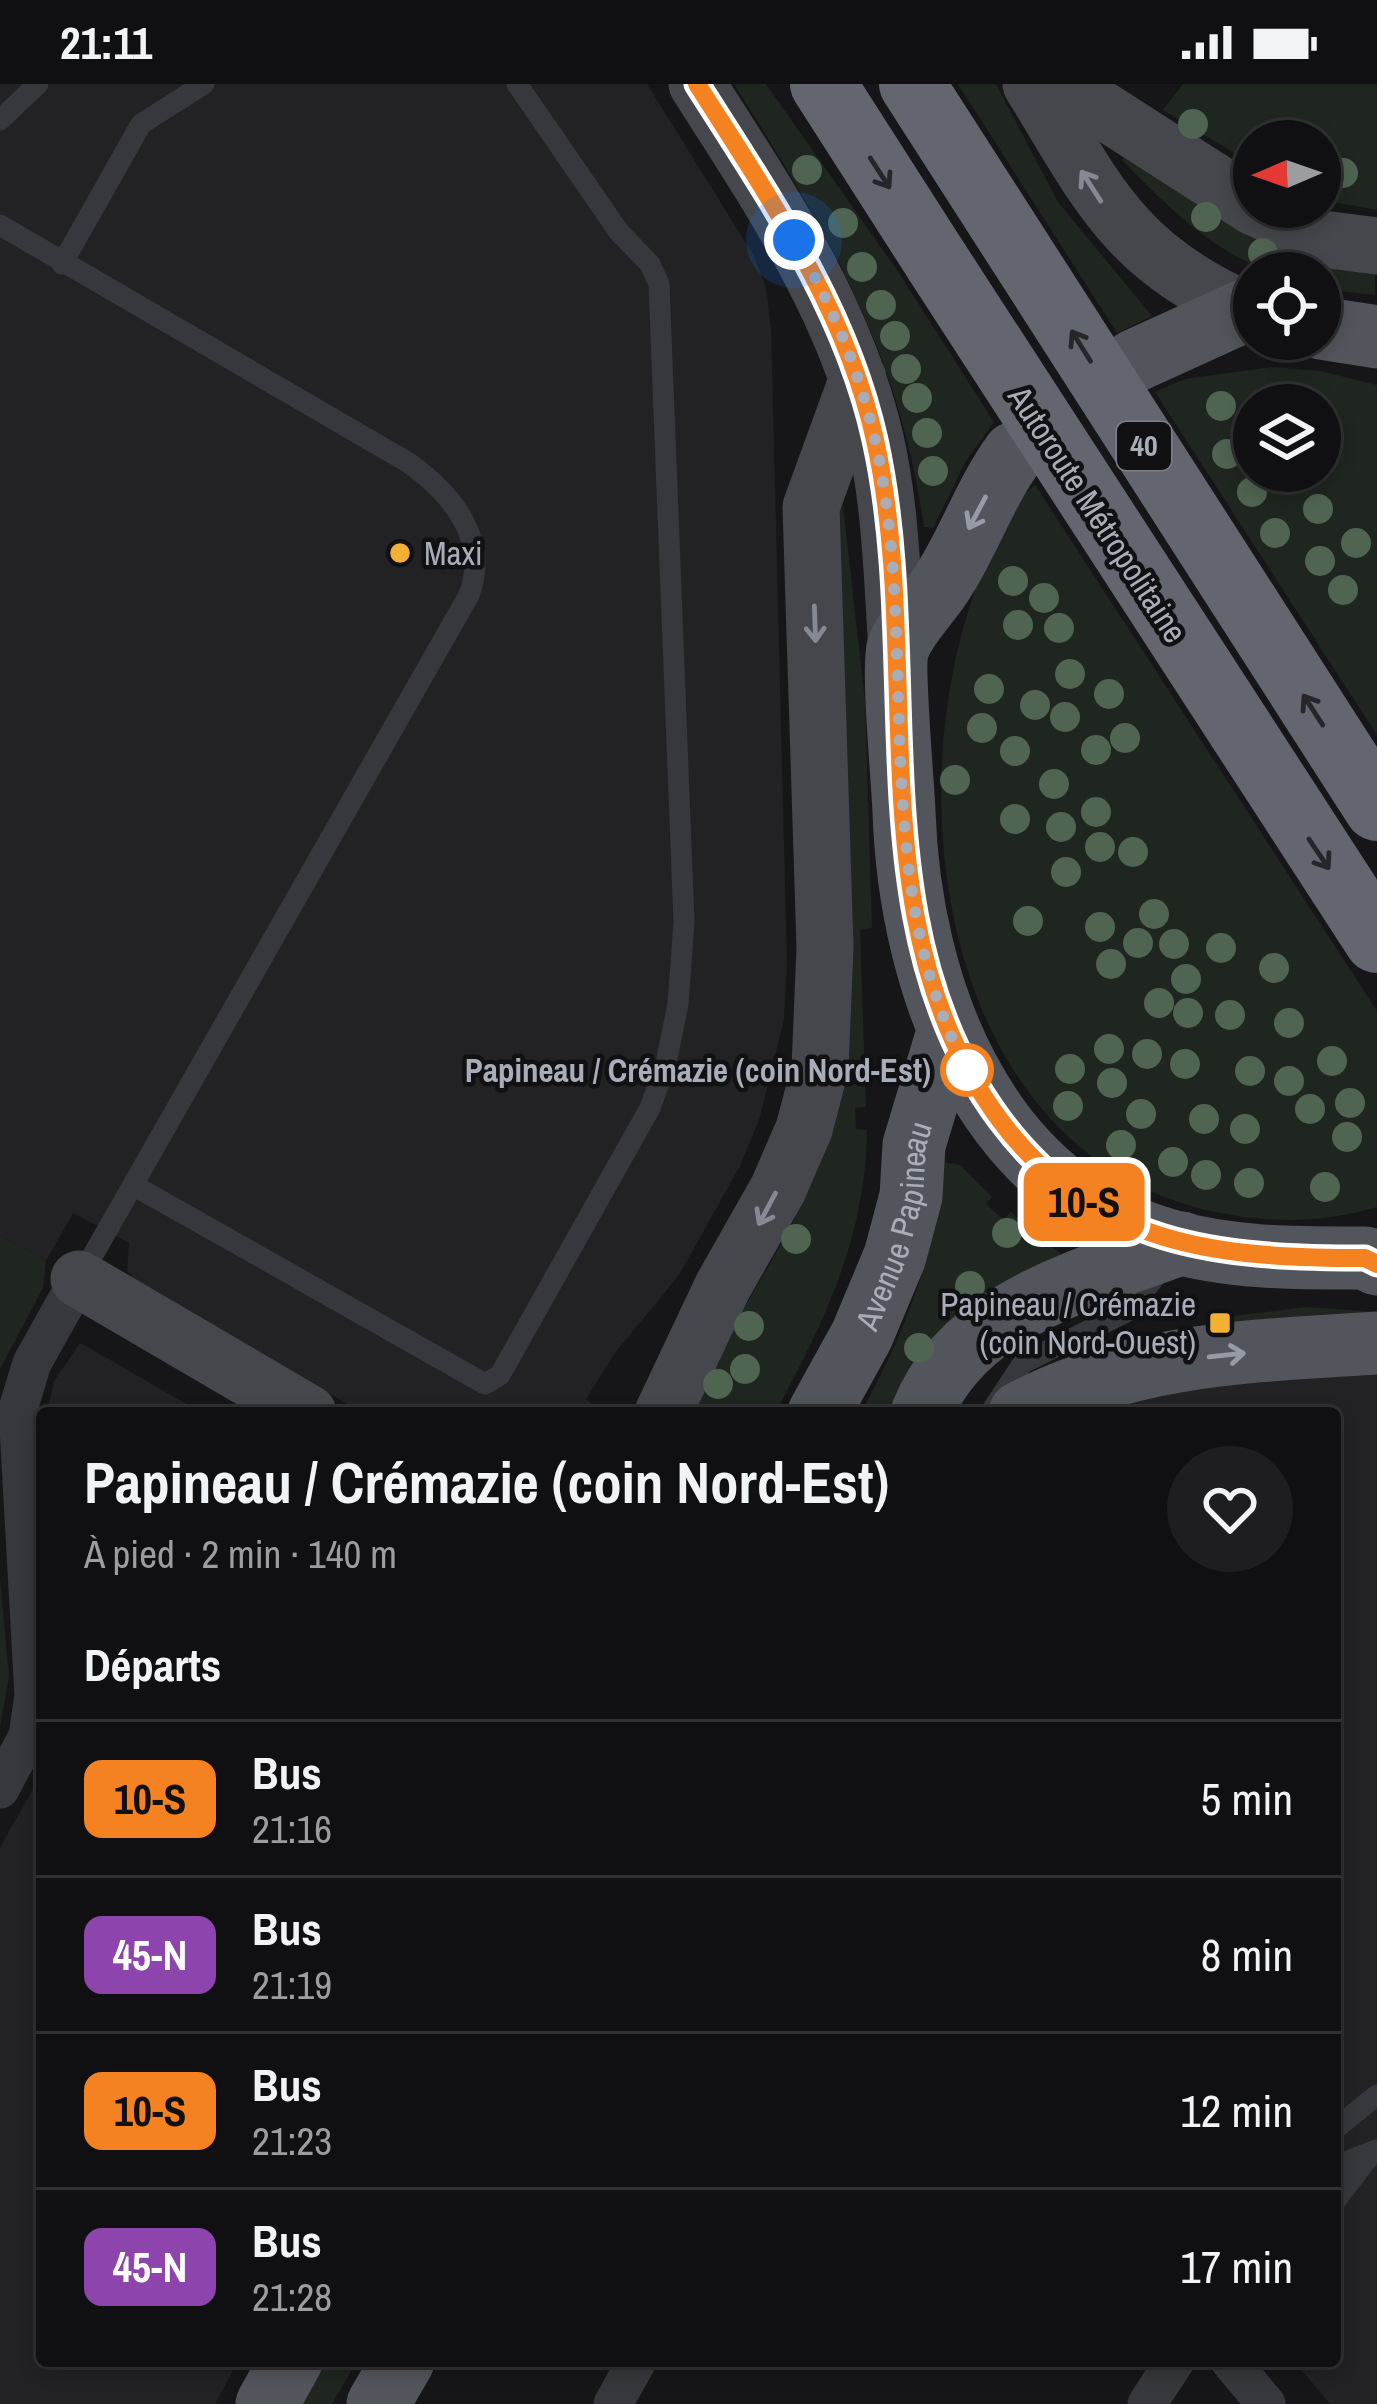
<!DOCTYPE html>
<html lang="fr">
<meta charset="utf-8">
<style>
body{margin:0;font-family:"Archivo Narrow",sans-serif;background:#1e1e20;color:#f1f3f6;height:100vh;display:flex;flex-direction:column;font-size:45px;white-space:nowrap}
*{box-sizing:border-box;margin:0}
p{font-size:39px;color:#9c9d9f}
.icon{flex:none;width:66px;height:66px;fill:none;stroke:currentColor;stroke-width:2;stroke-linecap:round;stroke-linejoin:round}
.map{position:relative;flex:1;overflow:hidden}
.panel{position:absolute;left:36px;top:1323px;width:1305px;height:960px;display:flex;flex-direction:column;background:#101012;border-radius:12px;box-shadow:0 6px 18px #0003,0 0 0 3px #303032}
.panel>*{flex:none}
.badge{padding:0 24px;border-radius:18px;font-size:42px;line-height:78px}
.needle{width:78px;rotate:268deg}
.tools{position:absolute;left:1233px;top:36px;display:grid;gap:24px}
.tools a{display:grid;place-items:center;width:108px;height:108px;border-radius:50%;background:#101012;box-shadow:0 6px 18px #0003,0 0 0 3px #303032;font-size:60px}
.you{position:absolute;width:60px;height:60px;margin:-30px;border:9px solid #fff;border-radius:50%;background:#1a73e8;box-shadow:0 0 0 18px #1a73e833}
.map>.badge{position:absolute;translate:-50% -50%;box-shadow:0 0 0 6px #fff}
h2{padding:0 48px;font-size:45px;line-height:108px}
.round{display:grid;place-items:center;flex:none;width:126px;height:126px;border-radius:63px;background:#1e1e20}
.overview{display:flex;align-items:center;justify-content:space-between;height:204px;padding:0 48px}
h1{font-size:57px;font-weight:700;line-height:90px}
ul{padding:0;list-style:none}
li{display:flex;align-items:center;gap:36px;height:156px;padding:0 48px;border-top:3px solid #303032}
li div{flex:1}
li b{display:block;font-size:45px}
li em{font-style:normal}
li .badge{min-width:132px;font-weight:700;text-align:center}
.status{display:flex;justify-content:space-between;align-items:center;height:84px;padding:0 60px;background:#101012;direction:ltr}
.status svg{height:33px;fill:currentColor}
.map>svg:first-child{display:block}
.built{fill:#222225}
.green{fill:#1e261f;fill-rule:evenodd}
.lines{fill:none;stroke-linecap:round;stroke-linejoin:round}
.service{stroke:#37383d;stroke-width:21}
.minor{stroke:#37383d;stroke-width:39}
.secondary{stroke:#45474d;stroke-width:57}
.primary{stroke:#53555c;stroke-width:63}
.motorway{stroke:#63666e;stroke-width:66}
.motorway-bridge{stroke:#63666e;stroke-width:66}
.tree{fill:#506452}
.oneway{stroke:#26262a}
.oneway2{stroke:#858993}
.oneway3{stroke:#979ba6}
.line-casing{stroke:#fff;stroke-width:27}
.line{stroke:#f58220;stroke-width:18}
.walk{stroke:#a8adb8;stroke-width:12;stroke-dasharray:0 21.6}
.poi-dot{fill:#f2b134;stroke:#111113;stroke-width:4.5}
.stop-dot{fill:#fff;stroke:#f58220;stroke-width:6}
.labels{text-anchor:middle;stroke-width:9;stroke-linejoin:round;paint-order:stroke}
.shield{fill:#111113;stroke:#7b7e86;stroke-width:3}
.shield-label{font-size:30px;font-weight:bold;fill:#a8adb8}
.street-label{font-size:33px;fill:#a8adb8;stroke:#111113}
.poi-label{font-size:33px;fill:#a8adb8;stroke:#111113;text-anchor:start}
.stop-label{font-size:33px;font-weight:bold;fill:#a8adb8;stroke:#111113;text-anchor:end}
</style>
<div class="status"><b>21:11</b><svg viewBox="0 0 49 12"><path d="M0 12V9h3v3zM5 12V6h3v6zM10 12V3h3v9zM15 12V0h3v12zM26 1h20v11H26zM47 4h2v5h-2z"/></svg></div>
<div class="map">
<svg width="1377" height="2320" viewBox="0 0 1377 2320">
<rect width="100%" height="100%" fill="#161618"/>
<g class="built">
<path d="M0 0H647L754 172 766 204 771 244 787 879 784 935 760 1033 740 1082 679 1191 615 1269 586 1315 593 1321 589 1329H363L135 1196 127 1186 129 1159 73 1129 46 1177 0 1152Z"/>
<path d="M80 1259 91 1265 202 1329H47L54 1297Z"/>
<path d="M1377 1286V2320H1330L1294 2277H1335V1329H1096L1181 1304Z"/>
<path d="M42 1690V2277H238L215 2320H0V1763Z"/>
</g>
<g class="green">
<path d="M734 0H766L897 186 994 338 966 377 933 444 924 443C899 266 827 148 734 0Z"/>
<path d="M958 0H996L1058 118 1152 232 1117 249Z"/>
<path d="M1183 0H1377V126L1320 116V57H1254V81L1163 26Z"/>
<path d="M1124 73 1311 179 1342 187H1375V211L1320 205V189C1305 189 1287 192 1273 188 1214 170 1164 119 1122 76Z"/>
<path d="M1272 283 1321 287 1377 301V651L1155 308 1185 295ZM1254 321H1320V387H1254Z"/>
<path d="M1035 401 1377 927V1123C1318 1141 1257 1139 1198 1124 951 1058 902 738 968 528 981 486 999 428 1035 401Z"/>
<path d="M843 422 865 617 872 844 860 846 866 1023 855 1024 856 1045 867 1046C866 1152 825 1237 775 1329H684L792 1141 824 1065 834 424Z"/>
<path d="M944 1078 960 1081 992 1113 986 1120 1003 1135 1011 1128 1070 1178 893 1329H861C905 1247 936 1171 944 1078Z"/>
<path d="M0 1152 46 1177 43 1204 0 1285Z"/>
<path d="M1306 1223 1377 1228V1241L1229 1254 1226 1233Z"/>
<path d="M0 1494 9 1593 0 1643Z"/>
<path d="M326 2277H357L332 2320H301Z"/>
</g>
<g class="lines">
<g class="service">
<path d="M0 36 38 0"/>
<path d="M0 141 409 379C451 409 490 455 469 511L81 1192"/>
<path d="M62 180 141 40 204 0"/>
<path d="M133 1101 485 1300 500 1291 650 1024 666 979 678 920 684 838 659 200 650 180 619 148 517 0"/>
<path d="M994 1323 1023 1279 1128 1227 1163 1183"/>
<path d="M1335 2045 1377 2011"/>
<path d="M1335 2082 1376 2066"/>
<path d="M1335 2117 1372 2069"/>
</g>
<g class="minor">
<path d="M0 1705 28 1652 34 1612 18 1325 32 1279 79 1195"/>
<path d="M1230 2277 1266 2320"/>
<path d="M613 2320 637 2277"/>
<path d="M1147 2320 1175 2277"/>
</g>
<g class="secondary">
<path d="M697 0C768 111 844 223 875 354 891 423 892 495 897 565"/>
<path d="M1031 0C1096 106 1124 173 1246 226"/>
<path d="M1041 16 1101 25 1254 123"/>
<path d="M1255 123 1322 155 1377 162"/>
<path d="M79 1195 308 1329"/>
<path d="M663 1329 723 1202 778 1105 804 1045 820 984 825 863 811 423 858 294"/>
</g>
<g class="primary">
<path d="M1320 244 1377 253"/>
<path d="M1134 277 1246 226 1254 228"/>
<path d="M1014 369C985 409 970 455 944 496 931 518 906 541 898 564 892 583 903 699 904 728 910 903 983 1101 1167 1156 1232 1175 1299 1174 1365 1174L1377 1180"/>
<path id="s1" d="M819 1329 862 1251 895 1172 911 1112 914 1061 948 948"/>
<path d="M922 1329C963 1225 1087 1195 1182 1159"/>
<path d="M1020 1329C1130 1269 1254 1267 1377 1259"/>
<path d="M267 2320 291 2277"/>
<path d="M378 2320 403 2277"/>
</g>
<path class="motorway" d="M823 0 937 178"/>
<g class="motorway-bridge">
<path d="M912 0 1377 724"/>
<path d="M937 178 1377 856"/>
</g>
</g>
<g class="tree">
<circle cx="1193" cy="40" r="15"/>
<circle cx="807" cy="86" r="15"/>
<circle cx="1343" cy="89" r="15"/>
<circle cx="1206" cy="133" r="15"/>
<circle cx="843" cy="139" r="15"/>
<circle cx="1263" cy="169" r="15"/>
<circle cx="862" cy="183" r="15"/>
<circle cx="881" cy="221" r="15"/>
<circle cx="895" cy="252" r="15"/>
<circle cx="906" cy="285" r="15"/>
<circle cx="917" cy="314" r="15"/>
<circle cx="1221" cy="322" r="15"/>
<circle cx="927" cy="349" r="15"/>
<circle cx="1227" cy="370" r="15"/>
<circle cx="933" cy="387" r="15"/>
<circle cx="1252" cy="408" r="15"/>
<circle cx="1318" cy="425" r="15"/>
<circle cx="1275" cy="449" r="15"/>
<circle cx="1356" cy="459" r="15"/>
<circle cx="1320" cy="477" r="15"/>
<circle cx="1013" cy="497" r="15"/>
<circle cx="1343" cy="506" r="15"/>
<circle cx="1044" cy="514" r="15"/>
<circle cx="1018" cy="541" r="15"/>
<circle cx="1059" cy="544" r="15"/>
<circle cx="1070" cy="590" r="15"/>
<circle cx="989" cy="605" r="15"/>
<circle cx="1109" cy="610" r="15"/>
<circle cx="1035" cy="621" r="15"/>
<circle cx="1065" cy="633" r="15"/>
<circle cx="982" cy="644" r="15"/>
<circle cx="1125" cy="654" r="15"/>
<circle cx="1096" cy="666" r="15"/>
<circle cx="1015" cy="667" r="15"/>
<circle cx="955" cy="696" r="15"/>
<circle cx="1054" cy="700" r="15"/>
<circle cx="1096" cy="728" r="15"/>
<circle cx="1015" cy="735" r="15"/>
<circle cx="1061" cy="743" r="15"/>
<circle cx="1100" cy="763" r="15"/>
<circle cx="1133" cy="768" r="15"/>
<circle cx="1066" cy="788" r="15"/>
<circle cx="1154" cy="830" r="15"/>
<circle cx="1028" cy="837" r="15"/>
<circle cx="1100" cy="843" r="15"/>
<circle cx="1138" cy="859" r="15"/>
<circle cx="1174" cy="860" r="15"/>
<circle cx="1221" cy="864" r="15"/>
<circle cx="1111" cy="880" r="15"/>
<circle cx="1274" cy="884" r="15"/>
<circle cx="1186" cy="895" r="15"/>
<circle cx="1159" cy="919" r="15"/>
<circle cx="1188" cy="929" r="15"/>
<circle cx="1230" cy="931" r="15"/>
<circle cx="1289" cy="939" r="15"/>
<circle cx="1109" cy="965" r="15"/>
<circle cx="1147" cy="970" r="15"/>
<circle cx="1332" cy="977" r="15"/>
<circle cx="1185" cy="980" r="15"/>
<circle cx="1070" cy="985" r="15"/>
<circle cx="1250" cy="987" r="15"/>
<circle cx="1289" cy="997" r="15"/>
<circle cx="1112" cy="999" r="15"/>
<circle cx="1350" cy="1019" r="15"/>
<circle cx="1068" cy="1022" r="15"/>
<circle cx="1310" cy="1025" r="15"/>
<circle cx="1141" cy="1030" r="15"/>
<circle cx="1204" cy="1035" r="15"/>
<circle cx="1245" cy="1045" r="15"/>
<circle cx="1347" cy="1053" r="15"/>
<circle cx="1121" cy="1061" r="15"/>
<circle cx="1173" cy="1078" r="15"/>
<circle cx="1206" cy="1091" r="15"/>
<circle cx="1249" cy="1099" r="15"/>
<circle cx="1325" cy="1103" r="15"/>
<circle cx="1007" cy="1149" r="15"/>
<circle cx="796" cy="1155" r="15"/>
<circle cx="970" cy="1202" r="15"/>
<circle cx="749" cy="1242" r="15"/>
<circle cx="919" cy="1264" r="15"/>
<circle cx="745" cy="1285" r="15"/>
<circle cx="718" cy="1300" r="15"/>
</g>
<defs><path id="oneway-shaft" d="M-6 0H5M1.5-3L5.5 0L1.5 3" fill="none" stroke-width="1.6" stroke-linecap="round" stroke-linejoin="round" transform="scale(3)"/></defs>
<g class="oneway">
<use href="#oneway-shaft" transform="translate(880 89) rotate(57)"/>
<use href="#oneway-shaft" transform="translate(1081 262) rotate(-122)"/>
<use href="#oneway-shaft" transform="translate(1313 626) rotate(-123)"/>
<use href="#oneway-shaft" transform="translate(1319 770) rotate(56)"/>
</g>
<g class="oneway2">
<use href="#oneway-shaft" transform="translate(1091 102) rotate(-123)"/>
<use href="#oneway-shaft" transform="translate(815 540) rotate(88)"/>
<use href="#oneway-shaft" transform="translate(767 1125) rotate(118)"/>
</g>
<g class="oneway3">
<use href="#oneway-shaft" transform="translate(977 429) rotate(118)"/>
<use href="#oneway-shaft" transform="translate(1227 1271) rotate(-6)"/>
</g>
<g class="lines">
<g class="line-casing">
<path id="line" d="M697 0C768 112 846 224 875 356 925 580 854 840 1000 1036 1095 1163 1218 1174 1365 1174L1377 1180"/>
</g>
<use href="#line" class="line"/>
<path class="walk" d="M794 156C836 227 867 304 881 386 916 584 871 802 967 986"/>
</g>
<g class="poi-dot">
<circle cx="400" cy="469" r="12"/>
<rect x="1208" y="1227" width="24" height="24" rx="6"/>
</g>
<circle class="stop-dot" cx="967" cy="986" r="24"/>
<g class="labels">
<rect class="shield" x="1117" y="338" width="54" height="48" rx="9"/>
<g class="shield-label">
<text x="1144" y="372">40</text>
</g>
<g class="street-label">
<text transform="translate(1098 430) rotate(57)" y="12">Autoroute Métropolitaine</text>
<text dy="12" stroke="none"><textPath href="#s1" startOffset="204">Avenue Papineau</textPath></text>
</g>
<g class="poi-label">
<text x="424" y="481">Maxi</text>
<text x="1196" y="1232" text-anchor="end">Papineau / Crémazie<tspan x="1196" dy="38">(coin Nord-Ouest)</tspan></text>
</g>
<g class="stop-label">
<text x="931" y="998">Papineau / Crémazie (coin Nord-Est)</text>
</g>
</g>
</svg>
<div class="tools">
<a><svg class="needle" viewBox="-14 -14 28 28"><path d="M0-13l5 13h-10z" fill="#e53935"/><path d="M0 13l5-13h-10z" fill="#9c9d9f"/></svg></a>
<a><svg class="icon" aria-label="locate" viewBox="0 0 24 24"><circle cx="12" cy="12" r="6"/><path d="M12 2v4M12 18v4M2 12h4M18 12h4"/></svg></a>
<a><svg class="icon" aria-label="layers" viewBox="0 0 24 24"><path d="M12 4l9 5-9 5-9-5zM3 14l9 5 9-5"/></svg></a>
</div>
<div class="you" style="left:794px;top:156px"></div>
<b class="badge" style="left:1084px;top:1118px;background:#f58220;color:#111">10-S</b>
<section class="panel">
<div class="overview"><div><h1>Papineau / Crémazie (coin Nord-Est)</h1><p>À pied · 2 min · 140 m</p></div><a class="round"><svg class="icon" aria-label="heart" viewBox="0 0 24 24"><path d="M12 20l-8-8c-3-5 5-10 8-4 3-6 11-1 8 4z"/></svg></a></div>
<h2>Départs</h2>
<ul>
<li><span class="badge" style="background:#f58220;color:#111">10-S</span><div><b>Bus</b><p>21:16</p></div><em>5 min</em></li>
<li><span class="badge" style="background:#8e44ad;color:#fff">45-N</span><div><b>Bus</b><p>21:19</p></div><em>8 min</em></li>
<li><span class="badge" style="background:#f58220;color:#111">10-S</span><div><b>Bus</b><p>21:23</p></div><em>12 min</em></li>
<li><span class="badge" style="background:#8e44ad;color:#fff">45-N</span><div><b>Bus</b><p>21:28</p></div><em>17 min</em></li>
</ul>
</section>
</div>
